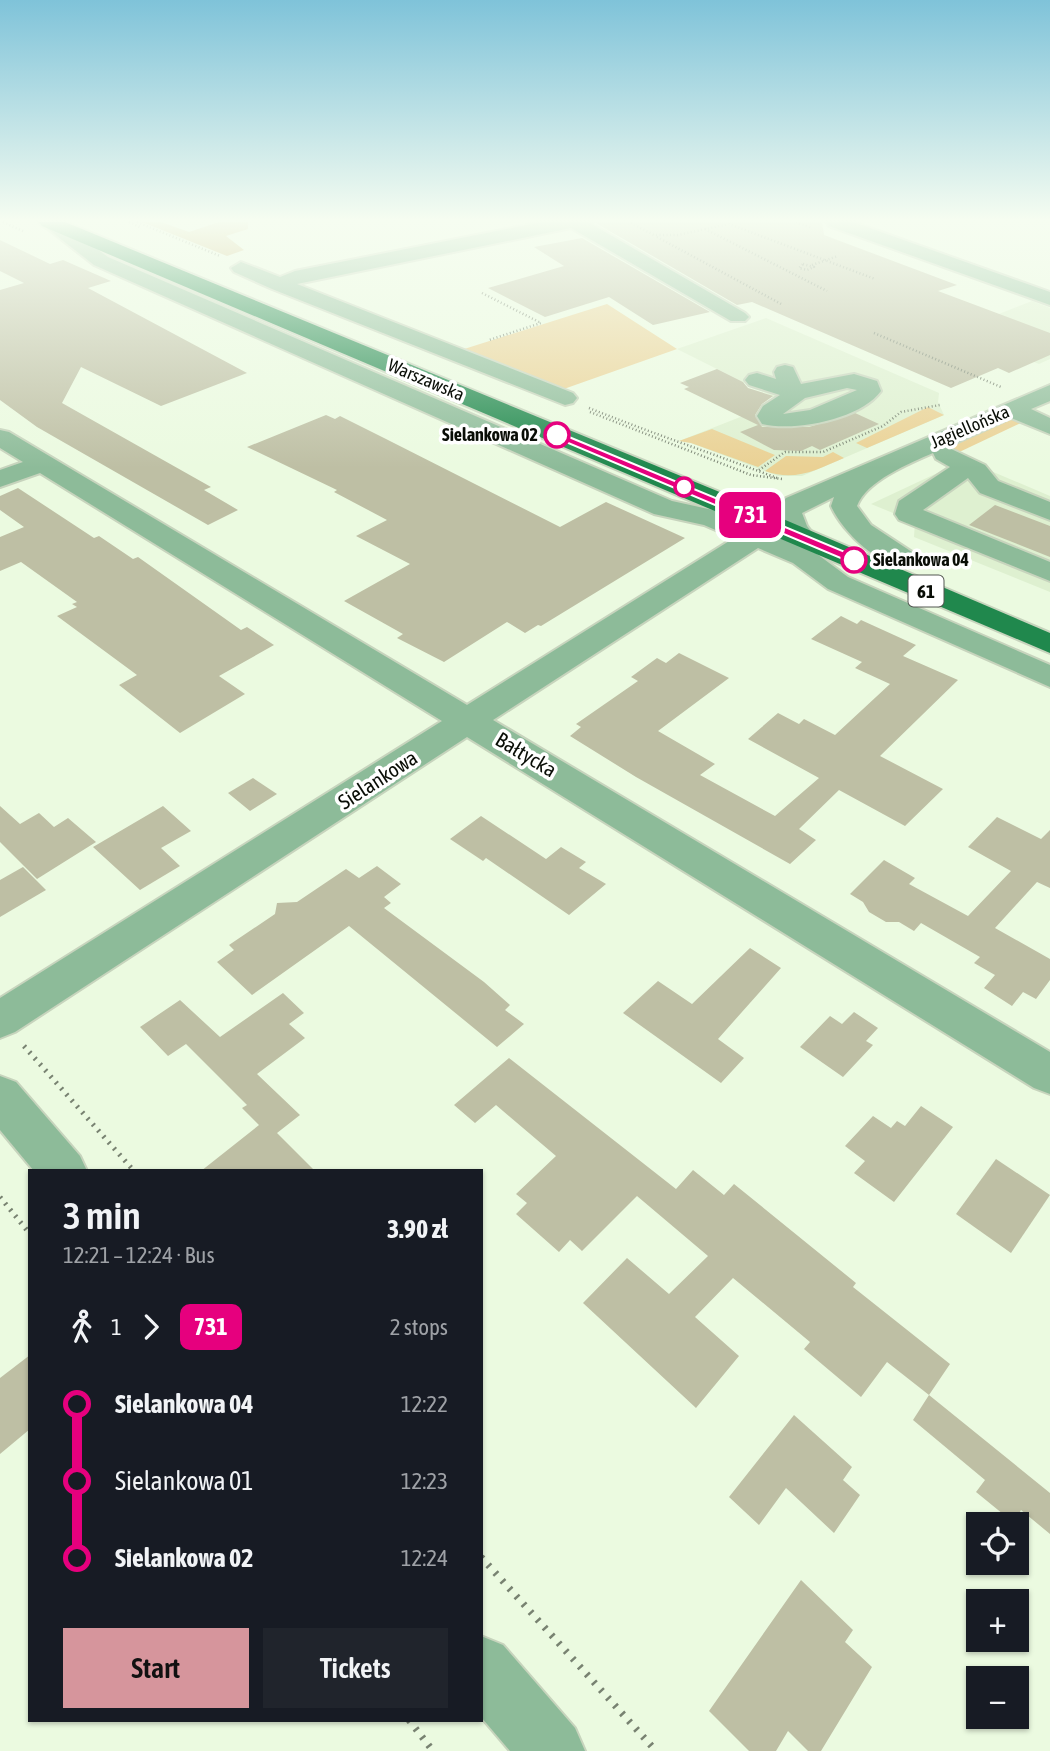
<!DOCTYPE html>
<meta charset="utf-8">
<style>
body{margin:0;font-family:"Asap Condensed",sans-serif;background:#20242c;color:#f1f3f6;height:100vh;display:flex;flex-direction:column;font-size:26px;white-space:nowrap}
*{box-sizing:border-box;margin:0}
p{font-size:23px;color:#9ea1a6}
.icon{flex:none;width:38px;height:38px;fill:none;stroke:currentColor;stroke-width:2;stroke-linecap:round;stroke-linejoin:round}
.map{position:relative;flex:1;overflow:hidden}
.drawer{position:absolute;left:28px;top:1169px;width:455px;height:553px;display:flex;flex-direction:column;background:#171b24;border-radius:0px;box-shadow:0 2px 5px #0004}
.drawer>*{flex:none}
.badge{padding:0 14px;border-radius:10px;font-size:24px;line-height:46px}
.tools{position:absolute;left:966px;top:1512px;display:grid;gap:14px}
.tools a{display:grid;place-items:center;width:63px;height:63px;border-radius:0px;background:#171b24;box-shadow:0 2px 5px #0004;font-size:35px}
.map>.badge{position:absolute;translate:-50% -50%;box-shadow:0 0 0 4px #fff}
.legs{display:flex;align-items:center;gap:10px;height:77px;padding:0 35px;font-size:23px}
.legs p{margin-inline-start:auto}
.overview{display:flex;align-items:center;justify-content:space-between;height:119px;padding:0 35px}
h1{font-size:38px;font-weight:600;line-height:52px}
.action{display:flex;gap:14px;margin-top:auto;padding:14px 35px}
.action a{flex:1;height:80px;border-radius:0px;background:#d6959c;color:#111;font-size:28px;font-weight:600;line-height:80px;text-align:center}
.action a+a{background:#20242c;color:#f1f3f6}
ul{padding:0 35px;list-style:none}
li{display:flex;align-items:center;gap:24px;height:77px;font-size:26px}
li i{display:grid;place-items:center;width:10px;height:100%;margin:0 9px;background:currentColor}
li i::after{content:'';width:18px;height:18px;margin:-9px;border:5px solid;border-radius:50%;background:#171b24}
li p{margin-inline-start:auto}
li:first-child i{background:linear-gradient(#0000 50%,currentColor 0)}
li:last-child i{background:linear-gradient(currentColor 50%,#0000 0)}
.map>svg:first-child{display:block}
.built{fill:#def0d0}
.green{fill:#ead194}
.forest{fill:#c6ab66}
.building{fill:#bebfa4}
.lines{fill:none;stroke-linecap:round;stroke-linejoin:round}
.minor-casing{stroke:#c7d4bd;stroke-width:4}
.major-casing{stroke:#c7d4bd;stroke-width:4}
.path-far2{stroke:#788271;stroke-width:2.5;stroke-dasharray:1 2.5;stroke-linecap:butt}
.path-far1{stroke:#788271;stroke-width:5;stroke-dasharray:2 6;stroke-linecap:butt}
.path{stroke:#788271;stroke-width:7;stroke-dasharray:2.5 8;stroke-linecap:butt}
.minor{fill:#8dbb99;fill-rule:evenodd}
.major{fill:#20884d;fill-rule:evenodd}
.line-1{fill:#e6007e;stroke:#fff;stroke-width:2}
.stop-1-dot{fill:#fff;stroke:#e6007e;stroke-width:3.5}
.labels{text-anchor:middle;stroke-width:7;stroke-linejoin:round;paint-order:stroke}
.far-street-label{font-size:18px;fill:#090d06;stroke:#fff}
.far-stop-label{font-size:18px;font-weight:bold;fill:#090d06;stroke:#fff;text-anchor:end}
.shield{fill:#fff;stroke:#535651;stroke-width:2}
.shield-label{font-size:19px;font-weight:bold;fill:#090d06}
.street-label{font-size:21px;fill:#090d06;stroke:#fff}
</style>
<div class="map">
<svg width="1050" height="1751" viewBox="0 0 1050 1751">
<rect width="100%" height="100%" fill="#ebfae0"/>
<g class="built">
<path d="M1032 301 1050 308V359L1039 364 955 331Z"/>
<path d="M766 318 939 393 938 402 944 415 802 476H778L691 443 679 441 781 401 677 349Z"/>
<path d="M965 460 1050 496V592L914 537 915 522 871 504Z"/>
</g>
<g class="green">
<path d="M607 304 677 349 561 390 461 350Z"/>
<path d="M928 407 944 415 867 448 856 443Z"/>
<path d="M1016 416 1027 420 953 455 949 450 951 446Z"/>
<path d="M712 429 775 455 758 467 691 443 679 441Z"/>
<path d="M833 452 844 458C816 470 795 482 765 471L786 456 823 457Z"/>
</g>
<path class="forest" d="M142 222H161L189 232 219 222H248V229L226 236 244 250 227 256Z"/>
<g class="building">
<path d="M594 222H822L824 235 957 285 938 291 1050 333V355L1009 373 998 368 951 388 752 302 737 305Z"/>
<path d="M582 238 710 312 653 325 609 297 545 317 488 288 564 266 534 247Z"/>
<path d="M0 240 50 264 63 260 111 281 88 288 247 373 161 406 81 367 62 403 211 487 204 490 238 510 208 525 37 427 0 400V290L24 283 0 271Z"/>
<path d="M717 369 743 382 748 388 773 396 762 404 755 415 762 427H809L855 413 879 424 820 450 812 446 801 451 774 450 740 432 758 425 684 389 689 387 680 383Z"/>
<path d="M326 415 335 419 340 416 386 439 560 527 606 502 685 538 541 626 538 625 525 633 507 622 444 662 397 638 403 634 344 601 410 564 356 536 387 520 334 492 337 490 247 447Z"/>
<path d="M18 488 94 538 99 536 133 559 138 557 241 630 247 627 274 645 219 676 245 694 180 733 119 685 137 675 57 616 77 607 72 604 77 602 21 562 0 571V537L24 527 0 510V496Z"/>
<path d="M995 505 1050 526V557L969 525Z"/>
<path d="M841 616 857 624 861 620 916 645 903 656 958 680 880 756 943 789 905 826 839 790 799 829 816 840 790 864 636 777 570 736 581 727 576 724 638 681 631 677 657 658 666 663 679 653 729 678 658 731 715 764 700 775 775 816 819 778 748 739 778 713 799 724 804 719 835 735 890 684 855 668 862 662 811 639Z"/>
<path d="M253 778 277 794 250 811 228 793Z"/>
<path d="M0 806 20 824 39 813 54 827 68 818 96 842 37 879 0 842Z"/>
<path d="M163 806 191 831 161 848 180 866 140 890 93 847Z"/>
<path d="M481 816 546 859 561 847 586 862 579 868 606 884 569 915 486 858 483 861 450 839Z"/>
<path d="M997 817 1041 839 1050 830V888L1037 882 995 928 1050 959V980L1036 999 1023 992 1012 1006 984 988 995 975 974 963 980 957 921 923 914 931 899 922H886L869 912 863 902 850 894 884 860 915 878 909 884 968 916 1011 871 968 847Z"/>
<path d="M377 866 401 884 384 897 391 903 384 908 484 982 510 1005 505 1010 524 1024 497 1047 349 926 252 995 217 962 234 950 229 945 275 914 277 903 297 902 346 869 359 878Z"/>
<path d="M23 867 46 890 0 917V880Z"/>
<path d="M750 948 781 968 718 1039 744 1058 721 1083 623 1013 658 981 692 1004Z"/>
<path d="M283 993 304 1013 289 1024 305 1038 257 1074 300 1115 277 1133 315 1171H201L259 1125 242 1108 247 1105 186 1044 168 1056 140 1027 180 1000 220 1037Z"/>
<path d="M854 1012 878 1028 866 1041 873 1045 843 1077 800 1047 830 1016 842 1024Z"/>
<path d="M509 1058 676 1189 693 1170 724 1195 734 1184 856 1283 853 1287 950 1364 929 1395 887 1362 861 1397 804 1349 810 1342 733 1278 695 1317 739 1356 696 1408 583 1303 627 1258 669 1294 708 1256 637 1196 582 1251 570 1240 559 1252 516 1214 527 1203 516 1194 556 1156 496 1105 475 1123 454 1105Z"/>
<path d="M921 1106 953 1127 894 1202 854 1173 865 1161 845 1146 873 1116 891 1128 897 1121 905 1126Z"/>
<path d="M996 1159 1050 1195 1011 1253 956 1214Z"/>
<path d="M30 1355V1429L0 1454V1378Z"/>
<path d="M929 1395 1050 1493V1534L1021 1510 1014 1523 976 1492 985 1480 913 1420Z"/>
<path d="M794 1415 852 1467 843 1480 860 1495 834 1533 786 1488 759 1525 729 1497Z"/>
<path d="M801 1580 853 1630 845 1642 872 1667 821 1751H808L788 1731 776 1751H749L709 1711Z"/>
</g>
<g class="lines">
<g class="minor-casing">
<g id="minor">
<path d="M39 222H60L108 257 672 501 722 512 790 541 779 526 774 511 786 498 1050 385V401L1031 409 1050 418V434L1011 418 947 447 985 465 998 481 1050 502V520L980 493 968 478 923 510 1050 562V581L899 520 895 514 899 501 950 467 936 459 933 453C910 463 866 481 857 506L871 525 915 554 919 560 915 566C885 574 842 532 831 506L834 497 802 513 807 526 816 538 812 544 802 546 813 551 848 577 1050 665V687L828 589 793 563 758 548 493 720 1050 1052V1094L1034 1088 467 737 15 1032 0 1038V998L442 721 40 473 0 487V470L23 462 0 448V430L9 432 467 705 734 538 704 525 654 514 94 265Z"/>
<path d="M542 222H588L745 313 749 317 745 321H731L571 228 297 284 573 393 577 398 573 403 565 405 272 289 234 272 231 268 241 262 280 277 295 271Z"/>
<path d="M826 222H853L1050 292V305L829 226Z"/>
<path d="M785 365 793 367 801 384 854 374 877 381 881 391C861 419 795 432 762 424L757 416 763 406 780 395 749 385 745 380 749 375 757 373 776 379 774 372 777 367ZM847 388 857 390 810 410 783 414 805 398Z"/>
<path d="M0 1076 16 1082 80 1156 87 1171H34L0 1130Z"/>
<path d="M481 1636 503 1645 575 1728 585 1751H510L481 1717Z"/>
</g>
</g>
<g class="major-casing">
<path id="major" d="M39 222H65L722 493 1050 633V653L42 226Z"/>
</g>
<g class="path-far2">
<path d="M3 222 25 232"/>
<path d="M129 222 140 227"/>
<path d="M137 222 220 256"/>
<path d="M796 222 812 228"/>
<path d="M631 223 654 235H678L729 224 875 279"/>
<path d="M705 229 827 291"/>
<path d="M657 237 783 305"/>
<path d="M803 264 814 267 807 270 799 268Z"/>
<path d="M812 265 838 256"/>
<path d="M482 293 541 323 489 340"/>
<path d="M874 333 1001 387"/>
<path d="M589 408C651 433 714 454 777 478"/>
<path d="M590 412 751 475 782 479"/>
<path d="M759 470 785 452H823L883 426 901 412 940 405"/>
</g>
<g class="path-far1">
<path d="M24 1046 134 1171"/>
<path d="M0 1197 30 1234"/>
</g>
<g class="path">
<path d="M481 1557 656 1751"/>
<path d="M409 1720 433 1751"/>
</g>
<use href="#minor" class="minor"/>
<use href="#major" class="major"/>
</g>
<linearGradient id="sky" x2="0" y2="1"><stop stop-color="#7fc3d9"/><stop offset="0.47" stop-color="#f6fdf1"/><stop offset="1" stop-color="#f6fdf1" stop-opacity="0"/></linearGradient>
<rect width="1050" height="468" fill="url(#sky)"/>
<path class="line-1" d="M557 432 857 557 859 560 850 562 554 437 553 435Z"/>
<g class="stop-1-dot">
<circle cx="557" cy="435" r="12"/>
<circle cx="684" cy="487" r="9"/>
<circle cx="854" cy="560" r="12"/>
</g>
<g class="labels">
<g class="far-street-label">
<text transform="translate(426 380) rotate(23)" y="6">Warszawska</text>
<text transform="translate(970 427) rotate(-23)" y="6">Jagiellońska</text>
</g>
<g class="far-stop-label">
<text x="538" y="441">Sielankowa 02</text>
<text x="873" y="566" text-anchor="start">Sielankowa 04</text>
</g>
<rect class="shield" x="908.5" y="575.5" width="35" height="31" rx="5"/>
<g class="shield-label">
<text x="926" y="598">61</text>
</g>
<g class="street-label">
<text transform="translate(526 755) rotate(31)" y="7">Bałtycka</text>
<text transform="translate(378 780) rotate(-33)" y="7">Sielankowa</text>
</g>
</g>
</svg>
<div class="tools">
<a><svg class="icon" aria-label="locate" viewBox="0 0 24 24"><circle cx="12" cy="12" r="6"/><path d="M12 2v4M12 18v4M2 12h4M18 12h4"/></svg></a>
<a>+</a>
<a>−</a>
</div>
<b class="badge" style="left:750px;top:515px;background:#e6007e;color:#fff">731</b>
<section class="drawer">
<div class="overview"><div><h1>3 min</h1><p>12:21 – 12:24 · Bus</p></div><b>3.90 zł</b></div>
<div class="legs"><svg class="icon" aria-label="walk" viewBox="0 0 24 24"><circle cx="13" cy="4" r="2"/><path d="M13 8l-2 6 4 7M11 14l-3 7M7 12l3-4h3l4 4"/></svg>1<svg class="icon" aria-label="forward" viewBox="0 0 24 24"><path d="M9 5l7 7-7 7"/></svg><b class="badge" style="background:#e6007e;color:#fff">731</b><p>2 stops</p></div>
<ul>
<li><i style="color:#e6007e"></i><b>Sielankowa 04</b><p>12:22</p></li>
<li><i style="color:#e6007e"></i><span>Sielankowa 01</span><p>12:23</p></li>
<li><i style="color:#e6007e"></i><b>Sielankowa 02</b><p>12:24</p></li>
</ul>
<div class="action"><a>Start</a><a>Tickets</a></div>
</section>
</div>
